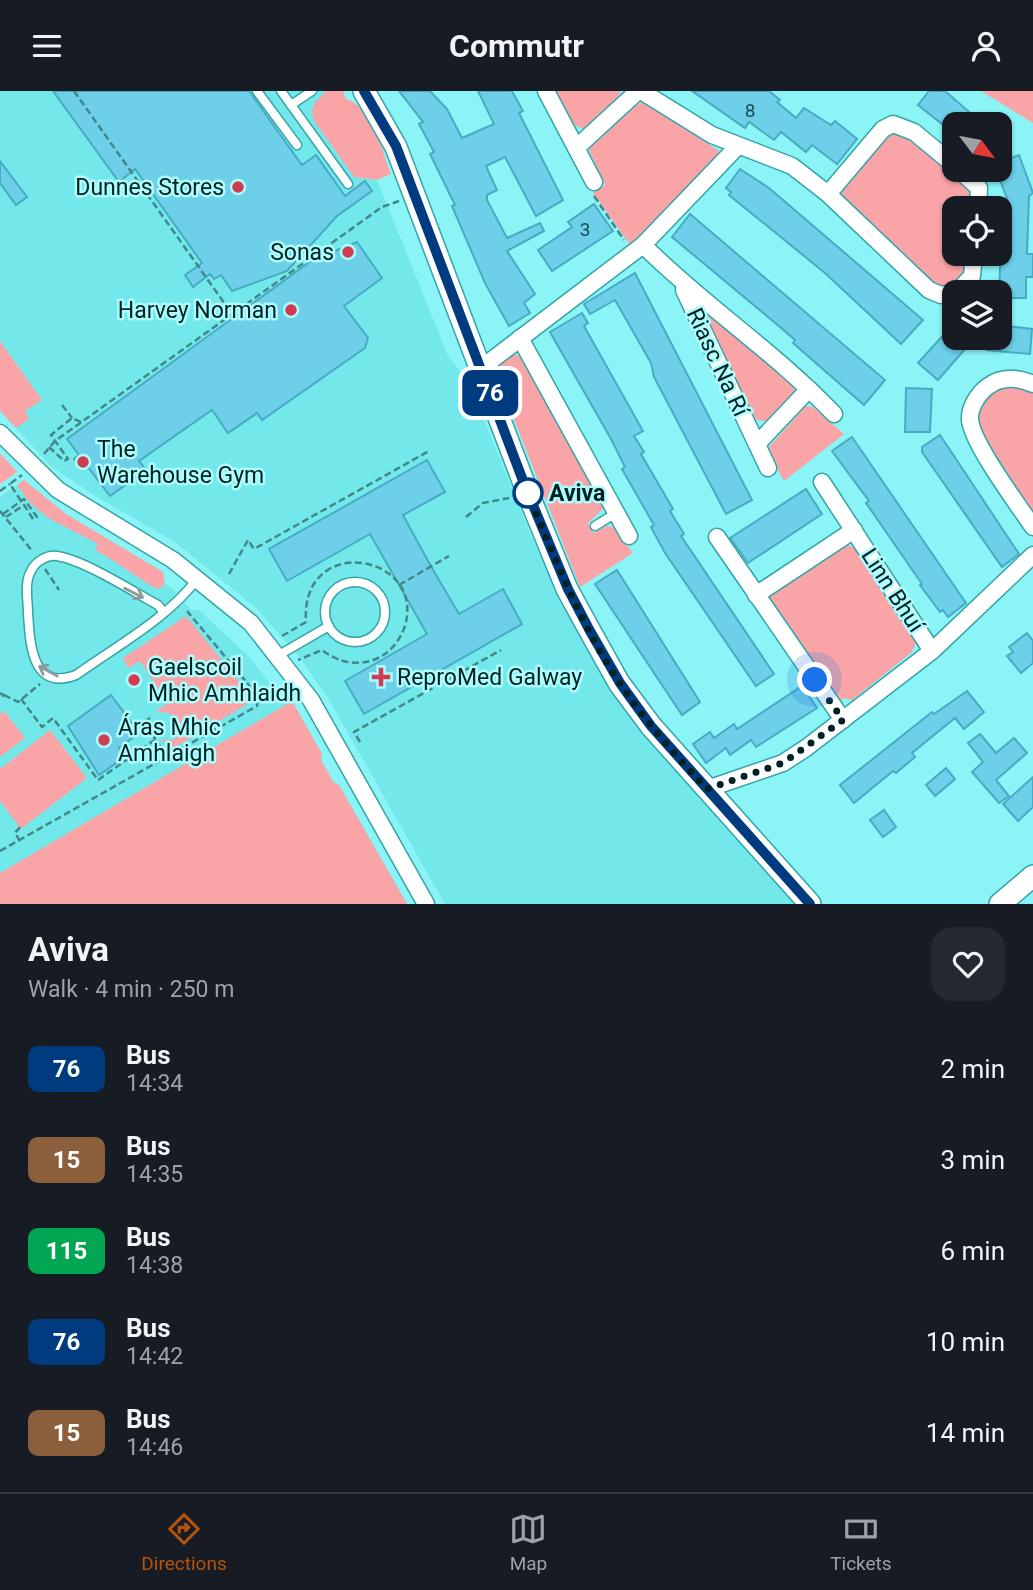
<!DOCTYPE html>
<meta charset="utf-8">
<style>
body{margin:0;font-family:Roboto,sans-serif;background:#242831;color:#f1f3f6;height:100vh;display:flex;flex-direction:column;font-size:26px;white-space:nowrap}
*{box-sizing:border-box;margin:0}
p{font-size:23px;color:#9ea1a6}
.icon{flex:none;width:38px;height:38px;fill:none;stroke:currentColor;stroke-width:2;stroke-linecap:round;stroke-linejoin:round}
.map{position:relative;height:813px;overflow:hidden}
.panel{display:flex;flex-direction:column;background:#171b24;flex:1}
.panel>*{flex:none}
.badge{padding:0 14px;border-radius:10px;font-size:24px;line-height:46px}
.needle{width:46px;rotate:122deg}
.fabs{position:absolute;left:942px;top:21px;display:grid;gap:14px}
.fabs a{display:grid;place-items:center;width:70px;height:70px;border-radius:14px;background:#171b24;box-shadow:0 2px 5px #0004;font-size:35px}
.you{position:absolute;width:35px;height:35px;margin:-18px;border:5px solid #fff;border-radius:50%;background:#1a73e8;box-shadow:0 0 0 10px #1a73e833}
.map>.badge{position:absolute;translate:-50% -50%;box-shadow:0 0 0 4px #fff}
.round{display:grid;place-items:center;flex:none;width:74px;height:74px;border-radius:21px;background:#242831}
.headline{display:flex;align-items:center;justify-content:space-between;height:119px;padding:0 28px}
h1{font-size:33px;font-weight:700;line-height:52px}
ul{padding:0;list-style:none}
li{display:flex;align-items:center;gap:21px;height:91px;padding:0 28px}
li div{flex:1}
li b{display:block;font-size:26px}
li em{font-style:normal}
li .badge{min-width:77px;font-weight:700;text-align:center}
header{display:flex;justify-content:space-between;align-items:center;height:91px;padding:0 28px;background:#171b24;font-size:32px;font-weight:700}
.tab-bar{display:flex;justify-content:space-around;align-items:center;height:98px;border-top:2px solid #363941;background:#171b24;font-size:19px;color:#9ea1a6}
.tab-bar a{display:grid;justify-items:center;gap:4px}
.tab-bar .selected{color:#b45309}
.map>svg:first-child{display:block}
.built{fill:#72e8ea}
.green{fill:#f9a5a8}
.building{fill:#6dcfe8;stroke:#47abc3;stroke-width:2}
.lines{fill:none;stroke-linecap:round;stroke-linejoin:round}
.lane-casing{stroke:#34a4a7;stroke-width:11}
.street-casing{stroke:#34a4a7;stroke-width:19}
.secondary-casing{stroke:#34a4a7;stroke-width:24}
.path{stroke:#438789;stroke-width:2.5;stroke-dasharray:7 3.5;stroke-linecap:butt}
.lane{stroke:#fff;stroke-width:8}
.street{stroke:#fff;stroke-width:16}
.secondary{stroke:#fff;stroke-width:21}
.oneway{stroke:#8c9c9c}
.line-casing{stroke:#fff;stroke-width:16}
.line{stroke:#003b80;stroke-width:10}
.walk{stroke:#002223;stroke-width:7;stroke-dasharray:0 12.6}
.poi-dot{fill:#ce3d52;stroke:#adfdfe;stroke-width:2.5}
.stop-dot{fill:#fff;stroke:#003b80;stroke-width:3.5}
.labels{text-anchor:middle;stroke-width:5;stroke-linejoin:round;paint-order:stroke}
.number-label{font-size:19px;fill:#1b4d54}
.poi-label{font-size:23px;fill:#002223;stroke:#adfdfe;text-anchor:start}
.street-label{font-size:23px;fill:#002223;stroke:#adfdfe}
.stop-label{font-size:23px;font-weight:bold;fill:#002223;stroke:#adfdfe;text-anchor:start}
</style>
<header><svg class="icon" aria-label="menu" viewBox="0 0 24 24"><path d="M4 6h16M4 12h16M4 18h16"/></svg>Commutr<svg class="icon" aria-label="person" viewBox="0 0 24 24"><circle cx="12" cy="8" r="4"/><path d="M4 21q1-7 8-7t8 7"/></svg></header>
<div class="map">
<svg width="1033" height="813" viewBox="0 0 1033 813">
<rect width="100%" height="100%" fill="#8af4f6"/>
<g class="built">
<path d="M0 0H326L354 86 377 89 448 265 468 290 533 449 586 558 624 619 794 813H445L328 607 297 563 256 517 175 451 97 406 52 376 0 320Z"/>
<path d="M17 394 35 411 172 497 192 520 198 518 249 566 286 612 292 610 322 663 321 669 334 692 339 694 407 813H0V406Z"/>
</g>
<g class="green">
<path d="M326 0H343L346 8C372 15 382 60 391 83L377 89 354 86 314 30C309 14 316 11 326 0Z"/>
<path d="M556 0H620C617 16 600 27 588 38 568 38 563 16 556 0Z"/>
<path d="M981 0H1033V32Z"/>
<path d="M644 11 719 60 718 65 631 155 593 102 605 94 588 57 637 13Z"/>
<path d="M896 39 905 42 968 94 973 103V117H954V163H969L966 185 961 192 942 197 931 193 841 106 842 97 888 43Z"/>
<path d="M710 224 789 287 796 303 770 331 757 329 745 314 705 230Z"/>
<path d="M0 250 42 309 25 320 29 328 16 337 0 320Z"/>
<path d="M513 263 520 265 531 279 604 412 603 418 588 432 594 442 607 435 613 436 633 462 580 496 497 285V274Z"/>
<path d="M1013 294 1033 299V422L979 337C974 312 990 299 1013 294Z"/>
<path d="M806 315 813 316 844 343 784 390 769 363V356Z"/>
<path d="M0 362 17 381 0 393Z"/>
<path d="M24 389 66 423 163 481 165 494 157 498C135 486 118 471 95 459L98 453 50 428 31 413 17 394Z"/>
<path d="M847 454 858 458 917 549 912 561 852 609 844 607 839 611 769 508C778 487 827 463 847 454Z"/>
<path d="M186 525 254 609 169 660 162 648 173 649 178 643 179 632 172 623 156 620 168 612 140 570 128 577 123 567Z"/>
<path d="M292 610 322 663 321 669 334 692 339 694 407 813H0V782Z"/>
<path d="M4 620 25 647 0 666V623Z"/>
<path d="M50 639 87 687 21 738 0 710V678Z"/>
</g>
<g class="building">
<path d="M53 0H249L302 74 316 64 345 105 365 90 372 100 337 125 287 180 232 200 221 184 214 188 210 183 193 196 185 184 202 172 135 78 119 91Z"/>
<path d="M399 0H430L447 18 462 47 494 33 478 0H512L523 20 519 22 563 109 536 125 505 66 486 75 497 99 487 104V109L507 147 540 132 544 140 507 160 535 203 524 212 530 222 509 235 485 192 452 115 455 114 430 63 434 61 419 33 423 31Z"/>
<path d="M692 0H769L780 9 777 11 796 27 804 17 831 34 835 30 857 48 837 73 812 54 806 61 781 41 774 49 749 31 745 37Z"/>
<path d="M929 0H945L983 33H954L952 41 918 14Z"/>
<path d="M1019 64 1033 102 1029 105 1027 163H1033V186H1026V207H999L1002 115H1010L996 79H999V72Z"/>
<path d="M0 70 27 106 16 114 0 92Z"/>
<path d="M740 78 769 97 923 229 901 253 825 182 729 104 731 101 726 97Z"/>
<path d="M594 113 613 140 552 180 538 159 572 136 568 131Z"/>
<path d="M690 123 885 289 864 314 793 252 795 249 780 236 672 146Z"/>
<path d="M357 151 382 187 344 215 368 247 365 257 262 329 257 322 228 342 212 319 139 370 146 379 110 405 87 375 82 378 74 368 79 364 67 348 311 170Z"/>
<path d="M635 182 752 409 726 423 654 286 651 272 615 209 590 223 584 213Z"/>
<path d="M582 222 588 232 584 235 643 340 634 345 644 361 641 363 673 418 670 420 684 443 681 445 774 583 756 595 665 462 651 436 654 434 622 378 625 376 611 348 550 241Z"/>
<path d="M999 234 1032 238 1030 263 987 259 988 247H999Z"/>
<path d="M947 240 966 257 938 289 918 272Z"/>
<path d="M906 297 932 298 930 341H905Z"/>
<path d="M940 344 1019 463 1002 476 922 361V356Z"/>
<path d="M852 346 966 512 948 526 943 519 940 521 920 494 922 493 866 412 869 410 832 360Z"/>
<path d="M427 369 445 401 403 424 433 479 459 523 503 498 522 533 364 623 345 590 427 543 370 443 287 490 269 458Z"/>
<path d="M806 398 822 423 748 472 730 447Z"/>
<path d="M617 479 700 611 682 624 595 493Z"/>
<path d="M1027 542 1033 550V572L1021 582 1007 565 1013 561 1009 556Z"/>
<path d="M802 595 817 617 756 656 751 649 730 664 726 657 706 672 693 653 710 641 714 647 734 633 737 638Z"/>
<path d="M967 600 984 621 964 638 955 627 912 662 915 666 896 682 893 680 854 712 840 694 932 621 934 623Z"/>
<path d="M111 604 139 642 119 657 126 665 99 684 68 635Z"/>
<path d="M980 643 996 662 1014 647 1027 662 996 689 1009 705 999 712 972 681 983 671 968 652Z"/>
<path d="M946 677 955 688 935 705 926 694Z"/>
<path d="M1033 686V716L1018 730 1003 713Z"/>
<path d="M884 719 896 736 883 746 870 729Z"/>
</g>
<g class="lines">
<g class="lane-casing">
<g id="lane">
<path d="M257 0 297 54"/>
<path d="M281 0 348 93"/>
<path d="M291 14 312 0"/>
<path d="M595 435 616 422"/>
<circle cx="355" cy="521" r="30"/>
<path d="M164 522 158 514C132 500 84 469 57 465 47 463 35 471 31 480 24 492 28 509 28 522 30 551 31 601 76 584 118 554 167 528 198 487"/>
<path d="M279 564 329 535"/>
</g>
</g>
<g class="street-casing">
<g id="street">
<path d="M546 0 594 91"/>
<path d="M641 0 712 44 792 75 828 103 929 199 941 204 954 202"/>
<path d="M576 57 638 0"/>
<path d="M959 79 979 97 978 117"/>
<path d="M828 103 883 38 893 33 914 41 954 74"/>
<path d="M643 154C703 214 775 261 834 323"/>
<path d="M684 199 768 377"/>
<path d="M957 201 972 185 974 163"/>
<path d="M520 247 629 445"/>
<path d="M480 278 643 154 737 56"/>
<path d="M1033 293C1017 286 1001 285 987 296 978 303 969 317 970 329 972 352 1018 414 1033 436"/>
<path d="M0 342 58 399 173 469 251 532 311 609 426 813"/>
<path d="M757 353 809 298"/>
<path d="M822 391 932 560"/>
<path d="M717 446 843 629"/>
<path d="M756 504 854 439"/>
<path d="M707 698 783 672 806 657 932 560 1033 464"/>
</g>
</g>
<g class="secondary-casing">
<g id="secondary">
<path d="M364 0 396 56 525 395 567 498 590 540 619 592 651 635 810 813"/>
<path d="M1000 813 1033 785"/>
</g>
</g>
<g class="path">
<path d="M74 0 232 223"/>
<path d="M594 105 624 149"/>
<path d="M62 314 72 327"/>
<path d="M49 356 64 370 68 368 51 344 72 327 81 331"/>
<path d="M44 363 55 350 382 116 399 110"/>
<path d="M0 400 10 393"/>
<path d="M21 410 10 393 22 384"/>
<path d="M0 420 33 461"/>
<path d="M3 423 24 408 37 426 33 428 24 414 6 426"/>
<path d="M466 426 483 412 509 407"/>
<path d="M45 478 59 499"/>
<path d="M229 483 248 449 254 458 429 360"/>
<path d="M399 494 449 465"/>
<path d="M282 545 306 531C300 441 426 462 405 535 400 549 391 561 378 567 359 576 339 572 322 559L298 569"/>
<path d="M0 602 4 604 0 607"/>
<path d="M4 604 18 611 40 593"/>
<path d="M21 608 42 636 53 627 98 689 156 648"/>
<path d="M150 627 144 631 168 667"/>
<path d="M360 651 354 641 501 559"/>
<path d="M20 736 15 742 20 750"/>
<path d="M0 760 257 615 258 605 187 520"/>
</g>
<use href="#lane" class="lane"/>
<use href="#street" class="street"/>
<use href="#secondary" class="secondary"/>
</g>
<defs><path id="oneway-shaft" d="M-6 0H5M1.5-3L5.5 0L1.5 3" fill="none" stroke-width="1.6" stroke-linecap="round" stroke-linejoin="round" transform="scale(1.75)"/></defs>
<g class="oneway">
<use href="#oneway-shaft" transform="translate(134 502) rotate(27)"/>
<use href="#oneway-shaft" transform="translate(48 580) rotate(-151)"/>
</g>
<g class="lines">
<g class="line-casing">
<path id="line" d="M364 0 396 55 525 395 568 498 590 540 620 592 651 635 810 813"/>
</g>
<use href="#line" class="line"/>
<path class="walk" d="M528 402 525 395C553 463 580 533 621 594 646 631 676 665 707 698L783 672 843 629 815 589"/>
</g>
<g class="poi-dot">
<circle cx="238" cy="96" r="7"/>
<circle cx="348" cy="161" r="7"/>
<circle cx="291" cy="219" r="7"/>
<circle cx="83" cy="371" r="7"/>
<path d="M377.5 575.5h7v7h7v7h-7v7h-7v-7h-7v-7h7z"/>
<circle cx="134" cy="589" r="7"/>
<circle cx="104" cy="649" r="7"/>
</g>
<circle class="stop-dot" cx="528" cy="402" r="14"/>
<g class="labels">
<g class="number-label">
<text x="750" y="26">8</text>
<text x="585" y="145">3</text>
</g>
<g class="poi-label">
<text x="224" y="104" text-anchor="end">Dunnes Stores</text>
<text x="334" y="169" text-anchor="end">Sonas</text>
<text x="277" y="227" text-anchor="end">Harvey Norman</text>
<text x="97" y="366">The<tspan x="97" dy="26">Warehouse Gym</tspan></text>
<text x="148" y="584">Gaelscoil<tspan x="148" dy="26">Mhic Amhlaidh</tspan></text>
<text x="397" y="594">ReproMed Galway</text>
<text x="118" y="644">Áras Mhic<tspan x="118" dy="26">Amhlaigh</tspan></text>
</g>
<g class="street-label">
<text transform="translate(718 271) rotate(65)" y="8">Riasc Na Rí</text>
<text transform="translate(893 499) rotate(57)" y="8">Linn Bhuí</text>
</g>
<g class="stop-label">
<text x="549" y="410">Aviva</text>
</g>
</g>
</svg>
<div class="fabs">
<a><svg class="needle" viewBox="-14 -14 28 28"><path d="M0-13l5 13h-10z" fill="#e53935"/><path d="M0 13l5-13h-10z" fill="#9ea1a6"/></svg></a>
<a><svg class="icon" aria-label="locate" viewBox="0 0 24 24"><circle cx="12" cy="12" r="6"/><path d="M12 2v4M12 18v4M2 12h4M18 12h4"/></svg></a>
<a><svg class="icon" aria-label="layers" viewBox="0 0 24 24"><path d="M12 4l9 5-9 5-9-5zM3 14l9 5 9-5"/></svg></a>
</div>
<div class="you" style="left:815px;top:589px"></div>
<b class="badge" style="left:490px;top:302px;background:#003b80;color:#fff">76</b>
</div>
<section class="panel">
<div class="headline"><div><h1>Aviva</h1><p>Walk · 4 min · 250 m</p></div><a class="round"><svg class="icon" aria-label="heart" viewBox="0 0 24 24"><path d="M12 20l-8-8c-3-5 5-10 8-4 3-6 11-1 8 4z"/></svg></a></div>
<ul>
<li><span class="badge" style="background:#003b80;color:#fff">76</span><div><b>Bus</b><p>14:34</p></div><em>2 min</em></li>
<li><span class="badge" style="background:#8b5e3c;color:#fff">15</span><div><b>Bus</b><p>14:35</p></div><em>3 min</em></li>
<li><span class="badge" style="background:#00a651;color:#fff">115</span><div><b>Bus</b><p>14:38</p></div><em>6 min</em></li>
<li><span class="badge" style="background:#003b80;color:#fff">76</span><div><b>Bus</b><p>14:42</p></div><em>10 min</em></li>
<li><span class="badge" style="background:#8b5e3c;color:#fff">15</span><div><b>Bus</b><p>14:46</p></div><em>14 min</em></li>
</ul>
</section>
<nav class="tab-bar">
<a class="selected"><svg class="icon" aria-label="directions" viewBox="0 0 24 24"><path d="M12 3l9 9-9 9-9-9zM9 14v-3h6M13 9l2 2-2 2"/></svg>Directions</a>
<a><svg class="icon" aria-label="map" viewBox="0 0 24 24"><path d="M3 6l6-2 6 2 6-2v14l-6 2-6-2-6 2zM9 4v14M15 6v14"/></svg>Map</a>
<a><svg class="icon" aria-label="tickets" viewBox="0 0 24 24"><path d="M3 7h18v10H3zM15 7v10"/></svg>Tickets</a>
</nav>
